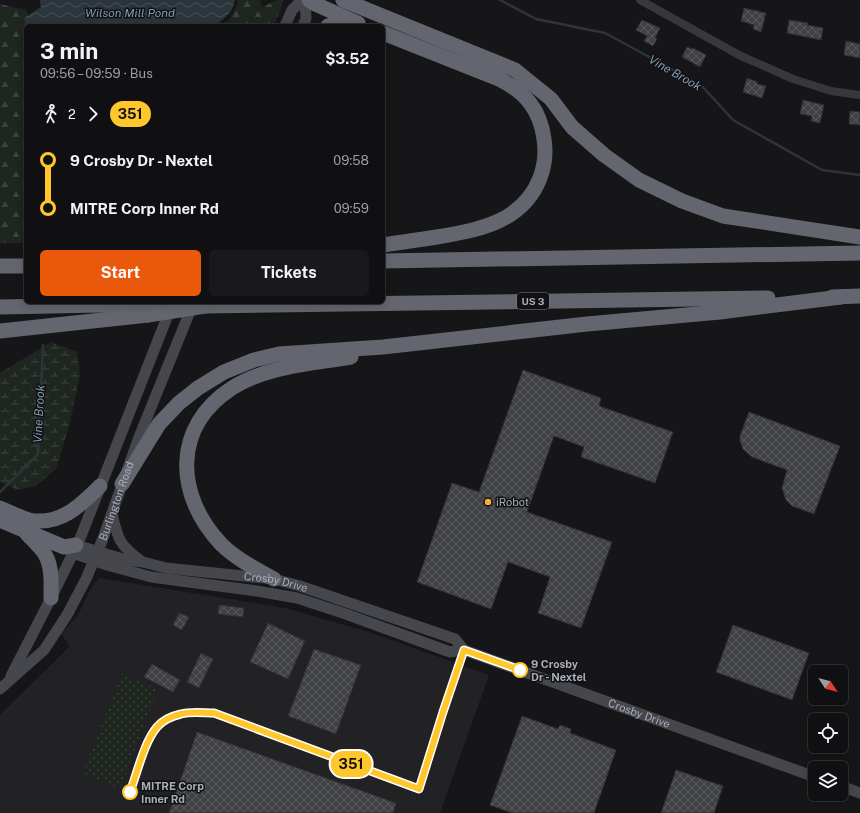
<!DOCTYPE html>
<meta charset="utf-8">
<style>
body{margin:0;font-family:"Public Sans",sans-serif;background:#19191b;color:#f1f3f6;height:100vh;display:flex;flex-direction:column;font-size:15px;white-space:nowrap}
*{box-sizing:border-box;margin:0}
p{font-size:13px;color:#9c9d9f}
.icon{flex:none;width:22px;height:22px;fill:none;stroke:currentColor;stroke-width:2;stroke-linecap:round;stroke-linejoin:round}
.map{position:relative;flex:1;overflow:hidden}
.side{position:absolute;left:24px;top:24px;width:361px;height:280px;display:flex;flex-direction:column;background:#101012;border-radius:6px;box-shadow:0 2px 10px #0003,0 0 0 1px #303032}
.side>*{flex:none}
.badge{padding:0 8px;border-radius:13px;font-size:14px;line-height:26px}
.needle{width:26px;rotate:126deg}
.controls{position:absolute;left:808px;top:665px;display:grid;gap:8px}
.controls a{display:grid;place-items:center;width:40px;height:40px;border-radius:6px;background:#101012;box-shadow:0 2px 10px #0003,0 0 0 1px #303032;font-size:20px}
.map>.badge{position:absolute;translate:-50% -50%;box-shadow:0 0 0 2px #fff}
.legs{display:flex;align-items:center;gap:6px;height:44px;padding:0 16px;font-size:13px}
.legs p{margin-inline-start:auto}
.headline{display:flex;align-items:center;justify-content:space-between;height:68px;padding:0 16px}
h1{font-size:22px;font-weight:700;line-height:30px}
.action{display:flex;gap:8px;margin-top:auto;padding:8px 16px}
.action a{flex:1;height:46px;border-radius:6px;background:#ea580c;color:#fff;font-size:16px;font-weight:700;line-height:46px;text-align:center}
.action a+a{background:#19191b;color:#f1f3f6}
ul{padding:0 16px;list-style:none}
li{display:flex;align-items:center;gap:14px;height:48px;font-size:15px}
li i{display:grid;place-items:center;width:6px;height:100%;margin:0 5px;background:currentColor}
li i::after{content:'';width:10px;height:10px;margin:-5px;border:3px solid;border-radius:50%;background:#101012}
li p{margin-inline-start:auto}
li:first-child i{background:linear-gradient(#0000 50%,currentColor 0)}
li:last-child i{background:linear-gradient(currentColor 50%,#0000 0)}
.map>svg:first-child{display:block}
.built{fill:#222225}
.forest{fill:url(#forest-firs)}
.wetland{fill:url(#wetland-marsh)}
.garden{fill:url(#garden-dots)}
.water{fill:url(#water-waves)}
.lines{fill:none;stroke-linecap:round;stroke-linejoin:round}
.stream{stroke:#2c353c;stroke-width:2.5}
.building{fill:url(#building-cross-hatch);stroke:#303034}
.minor{stroke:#37383d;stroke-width:8}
.secondary{stroke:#45474d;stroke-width:11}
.motorway{stroke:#63666e;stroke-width:15}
.motorway-bridge{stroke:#63666e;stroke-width:15}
.line-1-casing{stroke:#fff;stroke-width:9}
.line-1{stroke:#ffc72c;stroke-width:6}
.poi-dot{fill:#f2b134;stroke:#111113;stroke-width:1.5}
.stop-1-dot{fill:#fff;stroke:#ffc72c;stroke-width:2}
.labels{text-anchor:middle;stroke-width:3;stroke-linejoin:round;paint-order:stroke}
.shield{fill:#111113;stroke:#7b7e86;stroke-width:1}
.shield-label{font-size:10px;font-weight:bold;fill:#a8adb8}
.street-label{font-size:11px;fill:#a8adb8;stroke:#111113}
.poi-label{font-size:11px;fill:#a8adb8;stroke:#111113;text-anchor:start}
.stop-label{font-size:11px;font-weight:bold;fill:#a8adb8;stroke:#111113;text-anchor:start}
.water-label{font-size:12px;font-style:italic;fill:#7f9bb3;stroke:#111113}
</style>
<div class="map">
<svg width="860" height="813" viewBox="0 0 860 813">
<defs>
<pattern id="forest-firs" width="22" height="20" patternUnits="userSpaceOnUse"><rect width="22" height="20" fill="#1e261f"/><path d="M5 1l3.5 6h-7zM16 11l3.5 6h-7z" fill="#3c433d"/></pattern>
<pattern id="wetland-marsh" width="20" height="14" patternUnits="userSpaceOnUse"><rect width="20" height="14" fill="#1e261f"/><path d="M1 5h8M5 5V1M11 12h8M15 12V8" fill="none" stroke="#3c433d"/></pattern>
<pattern id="garden-dots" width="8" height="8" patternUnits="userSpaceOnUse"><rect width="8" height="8" fill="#1e261f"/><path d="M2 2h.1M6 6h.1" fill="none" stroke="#3c433d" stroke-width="1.8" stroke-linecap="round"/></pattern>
<pattern id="water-waves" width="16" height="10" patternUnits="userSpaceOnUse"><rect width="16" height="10" fill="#2c353c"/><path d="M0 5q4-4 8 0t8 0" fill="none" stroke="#485056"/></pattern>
<pattern id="building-cross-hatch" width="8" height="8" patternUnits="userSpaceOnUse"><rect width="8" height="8" fill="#404145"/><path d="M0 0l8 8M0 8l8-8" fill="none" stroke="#595a5e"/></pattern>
</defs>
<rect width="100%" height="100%" fill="#161618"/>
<path class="built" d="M99 578 285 608 369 632 489 675 440 813H0V715L70 646 61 634 78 615 91 588Z"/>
<g class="forest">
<path d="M238 0H260L262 7 277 0H284L274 26H221C230 20 237 10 238 0Z"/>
<path d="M0 4 26 10 34 26H26V243H0Z"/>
</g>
<path class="wetland" d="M51 342 77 352 80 374 70 423 56 469 37 485 18 490 0 482V373Z"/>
<path class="garden" d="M122 674 157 689 120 789 83 773Z"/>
<path class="water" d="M40 0H235C233 12 225 18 215 26H27L24 18 41 7Z"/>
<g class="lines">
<g class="stream">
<path d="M500 0 536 19 605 33 701 85 733 120 822 170 860 175"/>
<path d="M0 492 38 454 43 345"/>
</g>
</g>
<g class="building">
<path d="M744 8 766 13 761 32 753 29 754 25 741 21Z"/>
<path d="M642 20 660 28 655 38 657 39 653 46 644 41 647 36 636 30Z"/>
<path d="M789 20 808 23 807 25 823 28 821 40 787 33Z"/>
<path d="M846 41 860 44V58L844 55Z"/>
<path d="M687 47 692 49 693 48 706 55 700 67 682 57Z"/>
<path d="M747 78 757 82V84L766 86 762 98 743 92Z"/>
<path d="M803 100 824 105 820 123 811 121 812 116 800 114Z"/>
<path d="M850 111 860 112V125L849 124Z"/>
<path d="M523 370 601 398 599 406 673 432 655 483 581 457 584 447 554 436 527 512 612 542 581 628 538 613 550 577 508 562 491 609 417 582 452 483 479 492Z"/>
<path d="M749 412 840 446 814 514 792 506 786 500 782 488 787 470 752 457 743 449 740 441V436Z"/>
<path d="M219 605 244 608 243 617 218 614Z"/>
<path d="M179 613 189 617 182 630 173 625Z"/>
<path d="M268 623 305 641 288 679 250 662Z"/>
<path d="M733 625 809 653 792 700 716 672Z"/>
<path d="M314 649 361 665 336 734 288 716Z"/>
<path d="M201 653 213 659 199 688 187 682Z"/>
<path d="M152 664 180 680 173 692 144 677Z"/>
<path d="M522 716 558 729 560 725 571 729 570 733 616 750 594 813H512L490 805Z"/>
<path d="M197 732 396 803 393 813H169Z"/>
<path d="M676 770 723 786 714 813H661Z"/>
</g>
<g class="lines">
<path class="minor" d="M640 0 739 55 793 79 831 91 860 95"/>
<g class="secondary">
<path d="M285 26 292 10 302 0"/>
<path d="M303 26 306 18 305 0"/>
<path d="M112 514C118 539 119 545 141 561"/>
<path id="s1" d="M76 545 126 560 143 562 166 568 274 579 300 586 455 639 464 650"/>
<path id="s2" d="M73 553 107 565 151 577 257 591 297 598 343 613 450 652 464 650 815 777"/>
<path d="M11 676 51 598 79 541 173 302"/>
<path id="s3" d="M0 689 44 650 67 615 86 579 102 541 139 437 193 304"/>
<path d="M841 786 860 793"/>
</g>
<g class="motorway">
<path d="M309 0 315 4 358 23"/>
<path d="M343 0 515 70 551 99 572 127 604 155 639 180 682 201 723 216 860 237"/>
<path d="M328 26 335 24 355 23"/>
<path d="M383 33 499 79C525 92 540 109 544 139 546 152 545 165 540 178 523 222 479 230 437 237 419 240 401 242 383 245"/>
<path d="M383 261 860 253"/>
<path d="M0 266H26"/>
<path d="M832 297 860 296"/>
<path d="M205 306 768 298"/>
<path d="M0 307 154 304"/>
<path d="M0 331 148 315"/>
<path d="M122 484 159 424 179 403 198 388 224 372 254 360 279 354 383 347 587 324 720 312 841 297"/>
<path d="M0 508C9 512 20 517 29 520 60 526 80 506 100 486"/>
<path d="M0 520 64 547 76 545"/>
<path d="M27 534C32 539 37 544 42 550 53 563 51 583 51 598"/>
<path d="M274 579C256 569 236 559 221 544 175 495 172 427 232 388 267 366 311 364 351 357"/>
</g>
<path class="motorway-bridge" d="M148 315 205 306"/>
</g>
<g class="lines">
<g class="line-1-casing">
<path id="line-1" d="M130 792C137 774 144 742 157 727 163 720 172 716 181 714 191 711 204 713 214 713L419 789 443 712 464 650 520 670"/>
</g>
<use href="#line-1" class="line-1"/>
</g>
<circle class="poi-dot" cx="488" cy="502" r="4"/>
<g class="stop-1-dot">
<circle cx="520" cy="670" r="7"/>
<circle cx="130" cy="792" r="7"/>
</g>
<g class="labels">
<rect class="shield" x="517" y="293" width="32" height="16" rx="3"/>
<g class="shield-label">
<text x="533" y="305">US 3</text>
</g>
<g class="street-label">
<text dy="4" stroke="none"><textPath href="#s3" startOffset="225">Burlington Road</textPath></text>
<text dy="4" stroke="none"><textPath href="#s1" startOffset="204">Crosby Drive</textPath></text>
<text dy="4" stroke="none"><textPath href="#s2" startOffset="592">Crosby Drive</textPath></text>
</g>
<g class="poi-label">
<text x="496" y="506">iRobot</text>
</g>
<g class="stop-label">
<text x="531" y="668">9 Crosby<tspan x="531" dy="13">Dr - Nextel</tspan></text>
<text x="141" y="790">MITRE Corp<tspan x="141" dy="13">Inner Rd</tspan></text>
</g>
<g class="water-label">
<text x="130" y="17">Wilson Mill Pond</text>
<text transform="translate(675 73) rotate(30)" y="4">Vine Brook</text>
<text transform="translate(39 414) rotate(-87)" y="4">Vine Brook</text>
</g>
</g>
</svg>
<div class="controls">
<a><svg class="needle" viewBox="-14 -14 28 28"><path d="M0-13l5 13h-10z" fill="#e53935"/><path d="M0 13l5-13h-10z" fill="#9c9d9f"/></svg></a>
<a><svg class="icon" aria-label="locate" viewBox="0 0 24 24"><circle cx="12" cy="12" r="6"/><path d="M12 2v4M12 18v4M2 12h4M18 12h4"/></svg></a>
<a><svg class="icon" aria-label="layers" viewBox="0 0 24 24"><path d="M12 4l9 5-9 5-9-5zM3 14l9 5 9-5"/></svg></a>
</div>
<b class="badge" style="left:351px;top:764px;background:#ffc72c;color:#111">351</b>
<section class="side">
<div class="headline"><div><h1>3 min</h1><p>09:56 – 09:59 · Bus</p></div><b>$3.52</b></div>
<div class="legs"><svg class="icon" aria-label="walk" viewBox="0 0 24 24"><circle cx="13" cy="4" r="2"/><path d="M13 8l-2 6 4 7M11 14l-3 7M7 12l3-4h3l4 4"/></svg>2<svg class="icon" aria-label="forward" viewBox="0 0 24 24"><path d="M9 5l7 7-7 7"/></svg><b class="badge" style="background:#ffc72c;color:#111">351</b></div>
<ul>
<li><i style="color:#ffc72c"></i><b>9 Crosby Dr - Nextel</b><p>09:58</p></li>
<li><i style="color:#ffc72c"></i><b>MITRE Corp Inner Rd</b><p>09:59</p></li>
</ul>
<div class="action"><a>Start</a><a>Tickets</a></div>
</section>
</div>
